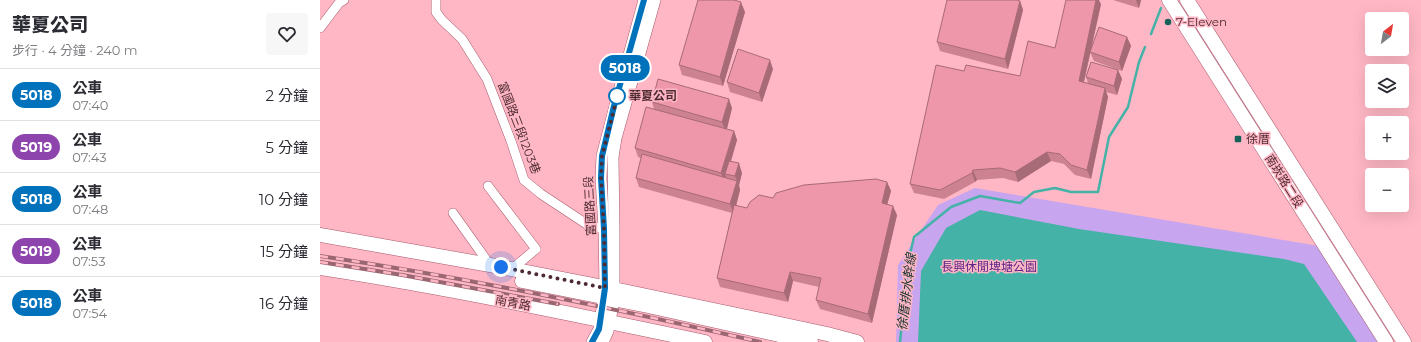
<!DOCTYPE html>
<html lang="zh-TW">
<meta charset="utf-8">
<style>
body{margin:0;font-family:Montserrat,"Noto Sans TC",sans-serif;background:#f7f7f7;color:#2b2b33;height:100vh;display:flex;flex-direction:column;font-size:15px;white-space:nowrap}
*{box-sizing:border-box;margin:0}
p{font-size:13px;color:#7c7c81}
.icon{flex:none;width:22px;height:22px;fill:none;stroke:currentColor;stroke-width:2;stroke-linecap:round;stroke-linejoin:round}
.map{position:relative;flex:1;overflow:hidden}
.drawer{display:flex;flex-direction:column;background:#fff;width:320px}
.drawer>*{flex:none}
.badge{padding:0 8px;border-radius:13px;font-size:14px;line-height:26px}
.needle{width:26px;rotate:31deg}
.tools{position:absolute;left:1045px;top:12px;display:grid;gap:8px}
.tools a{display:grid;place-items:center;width:44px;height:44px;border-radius:4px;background:#fff;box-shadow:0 4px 16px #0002;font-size:20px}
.you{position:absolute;width:20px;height:20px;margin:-10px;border:3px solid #fff;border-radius:50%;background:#1a73e8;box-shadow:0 0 0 6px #1a73e833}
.map>.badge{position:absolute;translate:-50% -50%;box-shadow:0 0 0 2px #fff}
.round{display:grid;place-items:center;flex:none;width:42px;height:42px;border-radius:4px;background:#f7f7f7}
.summary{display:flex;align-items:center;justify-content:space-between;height:68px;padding:0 12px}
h1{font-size:19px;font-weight:800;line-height:30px}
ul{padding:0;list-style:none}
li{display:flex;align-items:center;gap:12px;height:52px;padding:0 12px;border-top:1px solid #e1e1e2}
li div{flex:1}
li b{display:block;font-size:15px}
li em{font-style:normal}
li .badge{min-width:44px;font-weight:700;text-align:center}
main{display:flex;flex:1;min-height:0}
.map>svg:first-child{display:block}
.green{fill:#c8a5ef}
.water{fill:#45b2a7}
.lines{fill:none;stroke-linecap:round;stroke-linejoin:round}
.stream{stroke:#45b2a7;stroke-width:2.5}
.minor-casing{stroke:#a9596c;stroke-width:10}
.tertiary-casing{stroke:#a9596c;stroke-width:12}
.primary-casing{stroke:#a9596c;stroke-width:15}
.minor{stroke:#fff;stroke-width:9}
.tertiary{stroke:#fff;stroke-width:11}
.primary{stroke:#fff;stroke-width:14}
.rail-casing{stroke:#996671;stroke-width:4}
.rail{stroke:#ffb7c5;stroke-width:2.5;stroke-dasharray:8;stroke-linecap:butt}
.wall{fill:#cd8292}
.shaded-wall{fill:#a76a77}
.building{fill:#ee97aa;stroke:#a76a77}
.line-casing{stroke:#fff;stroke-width:9}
.line{stroke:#0072bc;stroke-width:6}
.walk{stroke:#4e2b33;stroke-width:4;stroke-dasharray:0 7.2}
.poi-dot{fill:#16625b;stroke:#ffb7c5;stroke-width:1.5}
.stop-dot{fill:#fff;stroke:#0072bc;stroke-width:2}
.labels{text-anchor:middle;stroke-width:3;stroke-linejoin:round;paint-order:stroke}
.poi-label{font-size:12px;fill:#4e2b33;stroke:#ffb7c5;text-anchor:start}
.stop-label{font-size:12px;font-weight:bold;fill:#4e2b33;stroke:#ffb7c5;text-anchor:start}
.street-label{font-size:12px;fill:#4e2b33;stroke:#ffb7c5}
.park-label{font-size:12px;fill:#5c2687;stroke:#ffb7c5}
.water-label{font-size:13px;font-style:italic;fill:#1b3431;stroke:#ffb7c5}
</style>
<main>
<section class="drawer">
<div class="summary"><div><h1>華夏公司</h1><p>步行 · 4 分鐘 · 240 m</p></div><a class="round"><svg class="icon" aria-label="heart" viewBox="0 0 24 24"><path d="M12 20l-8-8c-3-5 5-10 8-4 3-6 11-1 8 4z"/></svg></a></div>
<ul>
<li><span class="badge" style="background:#0072bc;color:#fff">5018</span><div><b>公車</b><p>07:40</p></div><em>2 分鐘</em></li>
<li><span class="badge" style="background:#8e44ad;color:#fff">5019</span><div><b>公車</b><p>07:43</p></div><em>5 分鐘</em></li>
<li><span class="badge" style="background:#0072bc;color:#fff">5018</span><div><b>公車</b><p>07:48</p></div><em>10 分鐘</em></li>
<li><span class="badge" style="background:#8e44ad;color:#fff">5019</span><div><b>公車</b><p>07:53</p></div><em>15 分鐘</em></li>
<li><span class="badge" style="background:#0072bc;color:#fff">5018</span><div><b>公車</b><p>07:54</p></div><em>16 分鐘</em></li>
</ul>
</section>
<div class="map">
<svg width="1101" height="342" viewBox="0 0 1101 342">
<rect width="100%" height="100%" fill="#ffb7c5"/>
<path class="green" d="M655 188 999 246 1059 342H576L578 265 618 205Z"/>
<path class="water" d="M660 210 759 229 964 259 984 264 1037 342H598L601 271 626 228Z"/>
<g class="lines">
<g class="stream">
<path d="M831 34 841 8"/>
<path d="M580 342 588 263 594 237 631 207 660 196 700 203 714 192 735 188 751 192H778L789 137 808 107 819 62 825 47"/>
</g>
<g class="minor-casing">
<g id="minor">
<path d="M116 0V12L122 20 142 39 167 79 191 141 204 180 221 194 268 225 284 229H289"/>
<path d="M0 28 19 3 24 0"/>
<path d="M168 186 216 249 192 269"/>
<path d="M133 213 170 265"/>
</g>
</g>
<g class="tertiary-casing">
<g id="tertiary">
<path d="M272 342 279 329 285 288 284 229 281 178 282 156 295 106 324 0"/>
<path d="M283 342 288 331 294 300V229L293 157 296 138 335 0"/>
</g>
</g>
<g class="primary-casing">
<g id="primary">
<path d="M849 0 1066 342"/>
<path d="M867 0 1084 342"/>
<path d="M0 235 170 265 294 289 507 334 537 342"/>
<path d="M0 268C129 288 257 315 385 342"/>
<path d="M202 281 328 306 491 342"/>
</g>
</g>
<use href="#minor" class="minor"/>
<use href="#tertiary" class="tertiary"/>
<use href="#primary" class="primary"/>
<g class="rail-casing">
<g id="rail">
<path d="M0 256C148 278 294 308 440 342"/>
<path d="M0 262 82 275 238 304"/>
</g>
</g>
<use href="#rail" class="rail"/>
</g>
<g class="wall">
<path d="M793 0H821L819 8Z"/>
<path d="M417 1 425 12 403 86 362 75 359 65Z"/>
<path d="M700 1 703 10 688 69 620 51 617 42Z"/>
<path d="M781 4 764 82 768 83 766 77 798 70 802 79 797 95 786 92 788 97 771 179 755 175 744 164 731 161 698 182 683 178 657 180 655 182 624 199 594 193 590 184 644 71 700 76 735 48Z"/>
<path d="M807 37 811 46 802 71 774 61 770 52Z"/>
<path d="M453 69 442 102 410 92 407 82Z"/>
<path d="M332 102 412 108 407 129 414 131 417 140 411 161 422 173 419 185 420 190 416 206 427 208 453 198 567 182 571 191 567 205 577 215 552 323 500 309 496 300 499 287 473 281 468 302 400 287 397 278 412 213 319 187 316 178 321 158 318 157 315 148 334 109Z"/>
</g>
<g class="shaded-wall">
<path d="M776 0H779L781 4 762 90 759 81Z"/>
<path d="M816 0H821L819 8Z"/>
<path d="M700 1 703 10 688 69 685 59Z"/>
<path d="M421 2 425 12 403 86 400 77Z"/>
<path d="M807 37 811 46 802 71 799 62Z"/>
<path d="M450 60 453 69 442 102 439 93Z"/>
<path d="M798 70 802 79 797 95 794 86Z"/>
<path d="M785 88 788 97 771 179 767 170Z"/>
<path d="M409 99 412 108 406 132 402 122Z"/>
<path d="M414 131 417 140 407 174H405L406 177 405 182 401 173Z"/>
<path d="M727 152 731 161 698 182 695 172Z"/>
<path d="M419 163 422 173 419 185 420 190 414 214 410 204 417 181 415 176Z"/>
<path d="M653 170 657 180 655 182 652 173Z"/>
<path d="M567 182 571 191 565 212 562 203Z"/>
<path d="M573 206 577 215 552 323 548 314Z"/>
<path d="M470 272 473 281 468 302 464 293Z"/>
</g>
<g class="building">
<path d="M378 0H414L421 2 400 77 359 65Z"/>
<path d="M627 0H697L700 1 685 59 617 42Z"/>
<path d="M746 0H776L759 81 785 88 767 170 751 165 740 154 727 152 695 172 680 168 653 170 652 173 620 190 590 184 616 65 644 71 646 65 700 76 708 41 735 48Z"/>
<path d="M779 27 807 37 799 62 770 52Z"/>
<path d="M418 49 450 60 439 93 407 82Z"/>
<path d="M771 62 798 70 794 86 766 77Z"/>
<path d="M338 79 409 99 402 122 332 102Z"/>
<path d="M326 107 414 131 401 173 315 148Z"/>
<path d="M322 154 417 181 410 204 316 178Z"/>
<path d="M409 161 419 163 415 176 405 174Z"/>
<path d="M556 179 567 182 562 203 573 206 548 314 496 300 501 278 470 272 464 293 397 278 414 205 427 208 430 202 439 195 453 198 456 193 484 185Z"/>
</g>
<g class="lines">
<g class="line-casing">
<path id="line" d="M272 342 279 329 285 288 284 229 281 178 282 156 294 106 324 0"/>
</g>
<use href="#line" class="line"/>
<path class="walk" d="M181 267 285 288 284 229 281 178 282 156 298 94 297 96"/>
</g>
<g class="poi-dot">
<circle cx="848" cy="22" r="4"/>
<rect x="914" y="135" width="8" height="8" rx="2"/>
</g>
<circle class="stop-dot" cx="297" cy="96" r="8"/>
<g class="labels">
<g class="poi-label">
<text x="856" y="26">7-Eleven</text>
<text x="926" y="143">徐厝</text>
</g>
<g class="stop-label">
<text x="309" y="100">華夏公司</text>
</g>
<g class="street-label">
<text transform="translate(199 128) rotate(69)" y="4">富國路三段1203巷</text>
<text transform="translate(964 181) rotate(58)" y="4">南崁路二段</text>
<text transform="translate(270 206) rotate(-93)" y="4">富國路三段</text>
<text transform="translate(193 303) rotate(11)" y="4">南青路</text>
</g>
<g class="park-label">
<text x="669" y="271">長興休閒埤塘公園</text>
</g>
<g class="water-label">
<text transform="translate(586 292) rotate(-83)" y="5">徐厝排水幹線</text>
</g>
</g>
</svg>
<div class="tools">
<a><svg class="needle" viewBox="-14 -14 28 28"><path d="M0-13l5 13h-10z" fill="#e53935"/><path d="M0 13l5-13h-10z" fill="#7c7c81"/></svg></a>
<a><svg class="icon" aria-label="layers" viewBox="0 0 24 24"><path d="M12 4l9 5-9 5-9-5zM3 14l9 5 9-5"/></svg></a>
<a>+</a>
<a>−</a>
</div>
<div class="you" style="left:181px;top:267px"></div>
<b class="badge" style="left:305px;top:68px;background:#0072bc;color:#fff">5018</b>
</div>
</main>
